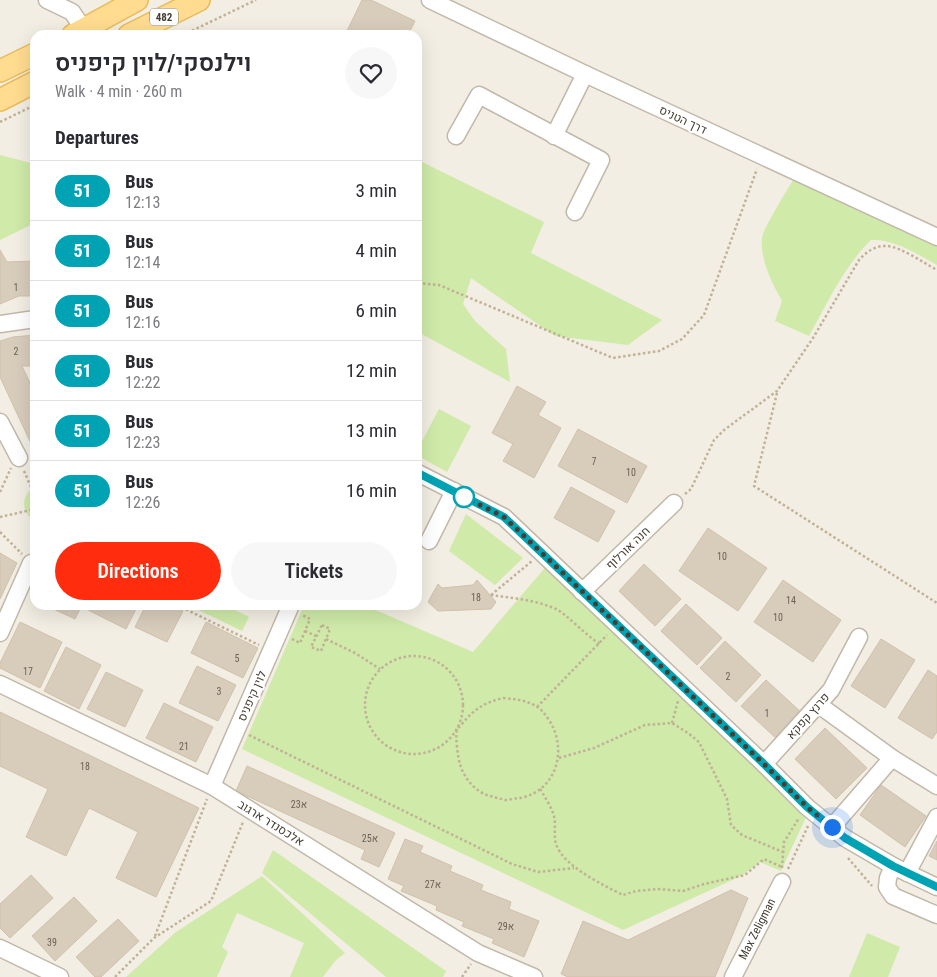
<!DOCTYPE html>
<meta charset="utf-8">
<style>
body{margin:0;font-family:"Roboto Condensed",Heebo,sans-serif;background:#f7f7f7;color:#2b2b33;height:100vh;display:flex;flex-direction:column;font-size:19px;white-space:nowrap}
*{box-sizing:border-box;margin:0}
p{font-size:16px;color:#7c7c81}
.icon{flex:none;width:28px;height:28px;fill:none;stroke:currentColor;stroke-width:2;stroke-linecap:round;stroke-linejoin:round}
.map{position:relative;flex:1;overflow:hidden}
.side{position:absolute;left:30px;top:30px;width:392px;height:580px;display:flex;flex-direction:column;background:#fff;border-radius:15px;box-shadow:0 5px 20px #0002}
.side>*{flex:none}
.badge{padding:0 10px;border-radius:16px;font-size:18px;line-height:32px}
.you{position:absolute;width:25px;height:25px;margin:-12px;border:4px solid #fff;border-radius:50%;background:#1a73e8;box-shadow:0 0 0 8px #1a73e833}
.map>.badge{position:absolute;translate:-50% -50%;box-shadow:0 0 0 2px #fff}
h2{padding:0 25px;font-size:19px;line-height:45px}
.round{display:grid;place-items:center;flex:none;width:52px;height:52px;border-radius:26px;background:#f7f7f7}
.summary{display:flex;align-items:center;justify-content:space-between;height:85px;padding:0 25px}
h1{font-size:24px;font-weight:600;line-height:38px}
.action{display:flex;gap:10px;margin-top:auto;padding:10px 25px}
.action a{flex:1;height:58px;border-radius:30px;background:#ff2c0e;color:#fff;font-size:20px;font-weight:600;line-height:58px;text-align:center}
.action a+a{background:#f7f7f7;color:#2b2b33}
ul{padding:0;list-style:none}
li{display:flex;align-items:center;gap:15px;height:60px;padding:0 25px;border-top:1px solid #e1e1e2}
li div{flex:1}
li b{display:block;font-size:19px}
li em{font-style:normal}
li .badge{min-width:55px;font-weight:700;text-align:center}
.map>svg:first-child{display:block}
.green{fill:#cfeaa9}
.building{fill:#d8ccbb;stroke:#d0c1ab}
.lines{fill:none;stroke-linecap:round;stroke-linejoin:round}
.minor-casing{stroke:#c2b8a9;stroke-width:19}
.major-casing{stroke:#eabb5a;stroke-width:24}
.path{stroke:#c1b196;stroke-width:2.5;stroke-dasharray:2.5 2.5;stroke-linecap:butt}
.minor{stroke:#fff;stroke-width:16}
.major{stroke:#ffdc90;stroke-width:21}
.line-casing{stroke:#fff;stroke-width:11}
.line{stroke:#00a3b4;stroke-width:8}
.walk{stroke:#453e33;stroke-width:5;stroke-dasharray:0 9}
.stop-dot{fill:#fff;stroke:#00a3b4;stroke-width:2.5}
.labels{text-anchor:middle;stroke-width:4;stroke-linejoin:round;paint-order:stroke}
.number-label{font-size:10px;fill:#6a6255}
.shield{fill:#fff;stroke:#7d7870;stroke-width:1}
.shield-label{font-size:11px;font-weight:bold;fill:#453e33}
.street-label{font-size:12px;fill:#453e33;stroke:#fff}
</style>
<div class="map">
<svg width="937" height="977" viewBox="0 0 937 977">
<rect width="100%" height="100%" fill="#f3eee3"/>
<g class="green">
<path d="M0 155 35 164V223L0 240Z"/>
<path d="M418 160 544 222 531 253 662 320 628 345 555 336 471 278 463 304 475 321 506 349 510 382 418 332Z"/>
<path d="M795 177 937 243V265C917 254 895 239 871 240 844 266 827 304 809 336L775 321 782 301C772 283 760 260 762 238 763 229 788 188 795 177Z"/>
<path d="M439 409 471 426 447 472 418 456V449Z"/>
<path d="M35 486V522C21 512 20 496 35 486Z"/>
<path d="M466 514 523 558 495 585 449 551Z"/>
<path d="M550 562 808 813 781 871 760 862 741 876 623 930 242 749 304 605H364L473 652Z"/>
<path d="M188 605H225L249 617 242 631Z"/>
<path d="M273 850 446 971 443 977H386L262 873Z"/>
<path d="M262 876 345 953 335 961 323 977H290L304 943 237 913 222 947 228 952 217 977H126L176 932Z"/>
<path d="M867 933 900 947 888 977H849Z"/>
</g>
<g class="building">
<path d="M362 0H371L415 21 408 35H345Z"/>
<path d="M0 250 7 262 35 261V296H19L0 304Z"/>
<path d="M35 335V366H22L31 385H35V452L0 377V341L13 337Z"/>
<path d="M517 386 546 402 538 415 561 428 534 478 503 461 513 444 492 433Z"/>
<path d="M578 429 647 466 627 503 558 466Z"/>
<path d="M571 487 615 511 598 542 554 518Z"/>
<path d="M708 528 767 568 738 611 679 571Z"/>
<path d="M0 553 17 563 0 599Z"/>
<path d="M644 564 681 599 655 626 619 591Z"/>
<path d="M477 580 496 602 491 609 438 611 428 602 438 584 442 588 473 585Z"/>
<path d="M783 580 841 620 813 662 754 622Z"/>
<path d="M686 604 722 638 697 665 661 631Z"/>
<path d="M45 605H82L75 619Z"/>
<path d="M88 605H138L126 629 86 609Z"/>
<path d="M146 605H171L183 611 167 642 135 627Z"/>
<path d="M20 622 62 642 40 688 0 668V663Z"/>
<path d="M206 622 258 648 243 678 191 653Z"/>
<path d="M881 639 915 660 885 708 851 686Z"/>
<path d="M725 641 761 675 736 702 700 668Z"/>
<path d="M66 647 101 665 79 709 44 691Z"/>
<path d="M197 666 236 685 218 721 179 703Z"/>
<path d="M928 670 937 676V732L932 739 898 718Z"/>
<path d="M106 672 143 690 125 727 87 709Z"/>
<path d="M766 680 802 713 777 739 741 706Z"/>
<path d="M164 703 213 727 196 762 146 738Z"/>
<path d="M0 712 199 808 156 897 116 878 138 832 89 808 66 856 26 837 48 789 0 766Z"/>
<path d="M825 728 867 768 836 799 795 759Z"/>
<path d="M247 766 395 833 379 867 361 859 365 850 236 791Z"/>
<path d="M881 785 926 816 905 847 860 815Z"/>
<path d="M405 839 423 846 420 852 452 866 450 871 483 885 481 890 511 902 509 909 539 921 524 957 492 943 494 939 462 926 464 922 436 910 437 906 401 891 404 886 388 879Z"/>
<path d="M937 841V860L929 856Z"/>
<path d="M31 875 53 898 10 938 0 928V904Z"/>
<path d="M731 890 748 898 715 977H568L561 974 583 921 628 940Z"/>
<path d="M74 897 97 921 55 961 32 936Z"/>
<path d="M118 919 139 941 101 977H95L76 957Z"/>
</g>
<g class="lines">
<g class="minor-casing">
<g id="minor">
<path d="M47 0 72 12 84 30"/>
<path d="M430 0 585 74 937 237"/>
<path d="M456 136 479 95 601 160 575 212"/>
<path d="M554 136 585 74"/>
<path d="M0 324 35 319"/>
<path d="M0 422 19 458"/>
<path d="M418 473 504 517 764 764 807 807 845 838 893 866 937 887"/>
<path d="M429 541 454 491"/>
<path d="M582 592 674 503"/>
<path d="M0 633 31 563"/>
<path d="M0 684 212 786 478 953 534 977"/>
<path d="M819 705 892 758 937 786"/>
<path d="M764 764 831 690 859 637"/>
<path d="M212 786 291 605"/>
<path d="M832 827 892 758"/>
<path d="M893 866 888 878 887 887 893 896 937 915"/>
<path d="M907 873 937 817"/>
<path d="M0 948 60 977"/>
<path d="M733 977 782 882"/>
</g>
</g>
<g class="major-casing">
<g id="major">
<path d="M73 35 137 0"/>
<path d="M129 35 199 0"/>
<path d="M0 71 35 54"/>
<path d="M0 100 35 82"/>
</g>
</g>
<g class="path">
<path d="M183 35 256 0"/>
<path d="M0 122 35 105"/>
<path d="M418 283 439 285 613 358 659 351 682 339 704 315 757 169"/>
<path d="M777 393 754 486 937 603"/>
<path d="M24 471 35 496"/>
<path d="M0 492 11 468"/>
<path d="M685 494 691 489 714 440 724 430 777 391 813 338 859 260C866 252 876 245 887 246 901 247 924 263 937 270"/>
<path d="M0 517 35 509"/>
<path d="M0 532 22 554"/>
<path d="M33 549 35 537"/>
<path d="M491 595C512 598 536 600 556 609 569 616 585 635 600 644"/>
<path d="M491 595 532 561"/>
<path d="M177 605 259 645"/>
<path d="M265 605 275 609"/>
<path d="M322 625 330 629 321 651 311 647Z"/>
<path d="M305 631 316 636"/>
<path d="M292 639 300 643 310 619 302 615"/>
<path d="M326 639 355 653 380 669"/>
<circle cx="414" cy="705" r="49"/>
<path d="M503 698C515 699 525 700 536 706 541 709 545 714 549 720 568 749 557 791 520 798 515 798 510 800 505 800 500 799 495 797 490 796 475 792 464 778 460 764 458 759 455 735 457 730 458 728 460 726 462 724 473 710 485 702 503 698Z"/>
<path d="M537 707 607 635"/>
<path d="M672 723 678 701"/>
<path d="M249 735 512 864 538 872 574 868"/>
<path d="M559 758 594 748 645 725 672 723 688 733 699 742 727 799 731 825 742 835 783 852"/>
<path d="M540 789C545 797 550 805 553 813 557 823 553 834 556 844 563 866 603 885 623 895L636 891 658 889 683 891 704 884 745 875 764 859 782 867"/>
<path d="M848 858 872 886"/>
<path d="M782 868 784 842 799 818"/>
<path d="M788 869 808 826"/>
<path d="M155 936 207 799"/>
<path d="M115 977 154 938 211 901 243 822"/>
<path d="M462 977 471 964"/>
</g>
<use href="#minor" class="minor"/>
<use href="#major" class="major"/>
</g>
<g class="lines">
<g class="line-casing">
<path id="line" d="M418 473 504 517 764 764 807 807 845 838 893 866 937 887"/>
</g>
<use href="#line" class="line"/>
<path class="walk" d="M464 497 504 517 764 764 807 807 832 827"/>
</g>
<circle class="stop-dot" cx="464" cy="497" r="10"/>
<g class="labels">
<g class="number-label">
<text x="16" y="291">1</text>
<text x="16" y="355">2</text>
<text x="594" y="465">7</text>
<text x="631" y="476">10</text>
<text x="722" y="560">10</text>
<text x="476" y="601">18</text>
<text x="791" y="604">14</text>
<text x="778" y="621">10</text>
<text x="237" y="662">5</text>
<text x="28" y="675">17</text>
<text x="728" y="680">2</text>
<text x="219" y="695">3</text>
<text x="767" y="717">1</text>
<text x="184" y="750">21</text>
<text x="85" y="770">18</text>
<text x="299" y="808">23א</text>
<text x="370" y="842">25א</text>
<text x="433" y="888">27א</text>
<text x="506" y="930">29א</text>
<text x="52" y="946">39</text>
</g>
<rect class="shield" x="150" y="8.5" width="28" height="17" rx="4"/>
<g class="shield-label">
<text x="164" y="21">482</text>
</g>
<g class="street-label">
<text transform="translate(683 120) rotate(25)" y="4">דרך הטניס</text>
<text transform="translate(628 548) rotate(-44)" y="4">חנה אורלוף</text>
<text transform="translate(252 696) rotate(-66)" y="4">לוין קיפניס</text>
<text transform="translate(808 716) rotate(-48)" y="4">פרנץ קפקא</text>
<text transform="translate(271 823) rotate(32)" y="4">אלכסנדר ארגוב</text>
<text transform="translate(757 929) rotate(-63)" y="4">Max Zeligman</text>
</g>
</g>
</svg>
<div class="you" style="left:832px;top:827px"></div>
<section class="side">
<div class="summary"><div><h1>וילנסקי/לוין קיפניס</h1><p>Walk · 4 min · 260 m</p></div><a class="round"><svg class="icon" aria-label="heart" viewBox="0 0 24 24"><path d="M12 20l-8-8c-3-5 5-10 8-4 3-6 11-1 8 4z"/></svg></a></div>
<h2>Departures</h2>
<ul>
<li><span class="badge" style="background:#00a3b4;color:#fff">51</span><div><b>Bus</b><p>12:13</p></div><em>3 min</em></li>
<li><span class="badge" style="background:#00a3b4;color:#fff">51</span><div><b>Bus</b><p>12:14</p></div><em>4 min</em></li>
<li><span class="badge" style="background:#00a3b4;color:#fff">51</span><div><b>Bus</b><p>12:16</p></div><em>6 min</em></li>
<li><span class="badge" style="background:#00a3b4;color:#fff">51</span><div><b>Bus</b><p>12:22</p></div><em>12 min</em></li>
<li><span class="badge" style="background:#00a3b4;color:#fff">51</span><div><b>Bus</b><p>12:23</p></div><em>13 min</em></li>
<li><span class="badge" style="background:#00a3b4;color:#fff">51</span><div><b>Bus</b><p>12:26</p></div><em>16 min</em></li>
</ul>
<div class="action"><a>Directions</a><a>Tickets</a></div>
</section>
</div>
